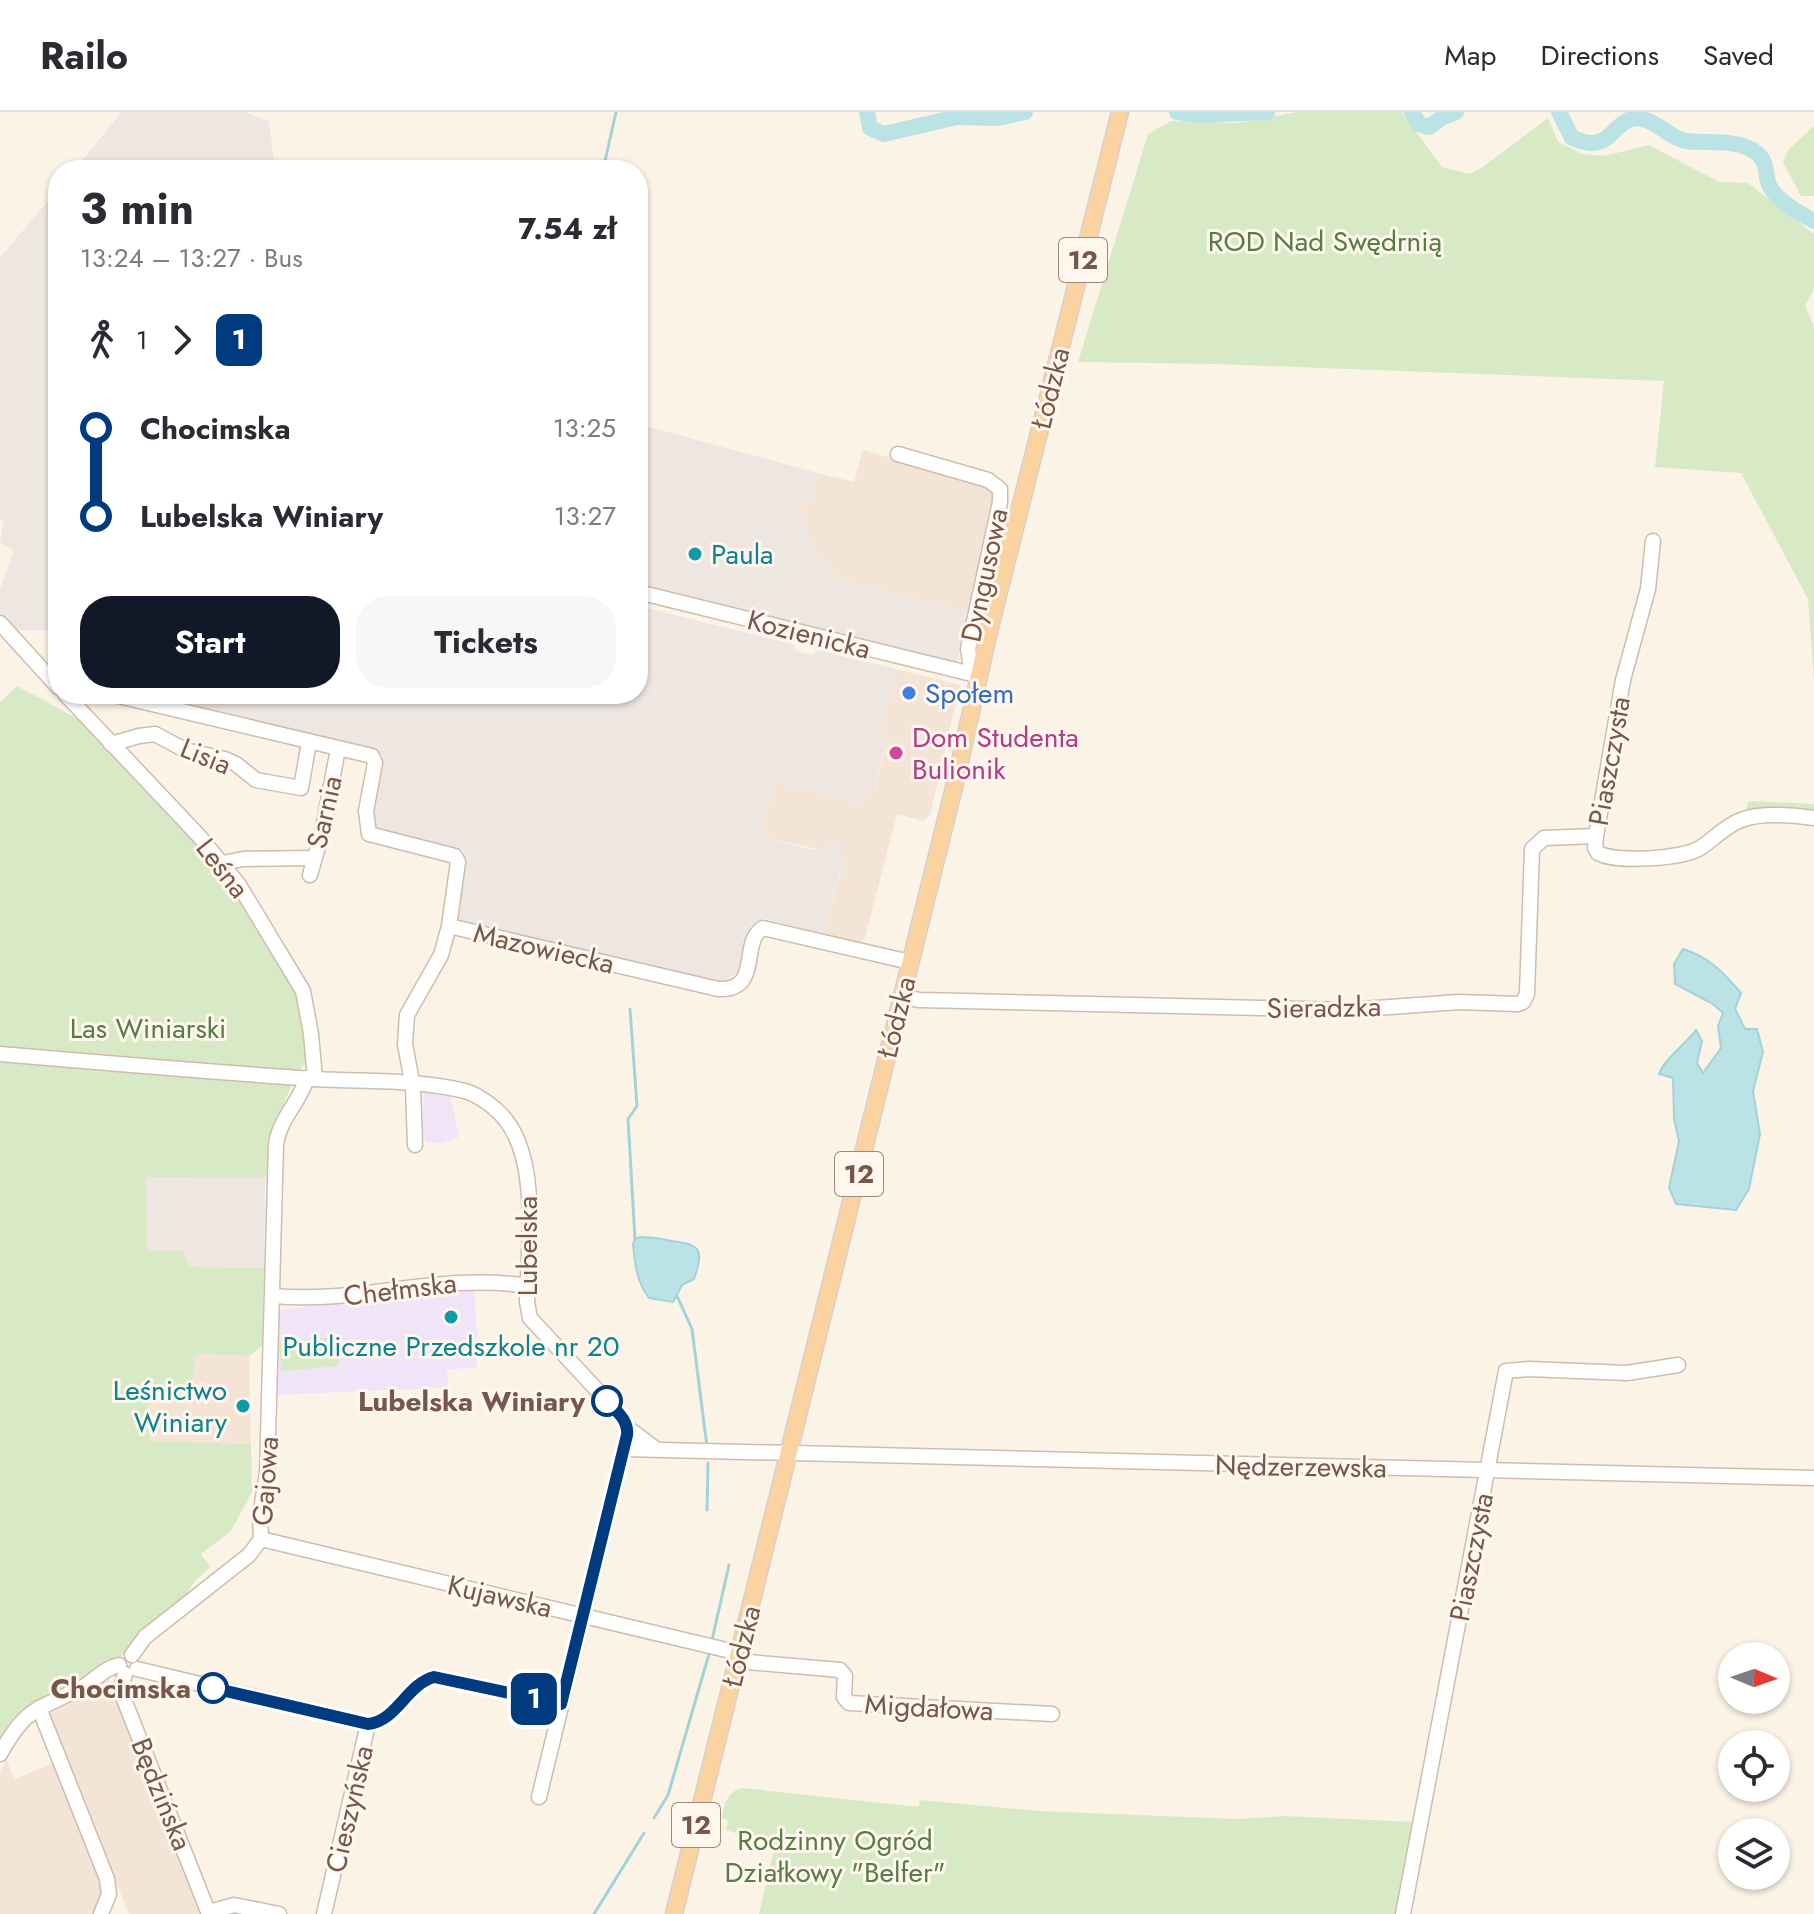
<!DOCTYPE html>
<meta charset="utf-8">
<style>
body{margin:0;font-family:Jost,sans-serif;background:#f7f7f7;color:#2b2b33;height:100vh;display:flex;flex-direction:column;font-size:30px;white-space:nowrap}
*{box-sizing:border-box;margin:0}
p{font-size:26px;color:#7c7c81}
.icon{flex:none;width:44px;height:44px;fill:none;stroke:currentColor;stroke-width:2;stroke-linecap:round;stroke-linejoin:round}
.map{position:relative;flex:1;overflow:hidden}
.side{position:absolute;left:48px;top:48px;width:600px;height:544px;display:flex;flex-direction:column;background:#fff;border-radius:32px;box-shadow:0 2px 6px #0004}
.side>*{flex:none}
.badge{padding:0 16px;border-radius:12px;font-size:28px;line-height:52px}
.needle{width:52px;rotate:92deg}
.tools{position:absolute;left:1718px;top:1530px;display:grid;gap:16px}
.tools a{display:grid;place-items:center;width:72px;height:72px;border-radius:50%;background:#fff;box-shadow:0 2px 6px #0004;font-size:40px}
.map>.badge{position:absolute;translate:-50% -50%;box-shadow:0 0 0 4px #fff}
.legs{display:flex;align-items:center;gap:12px;height:88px;padding:0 32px;font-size:26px}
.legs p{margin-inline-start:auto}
.overview{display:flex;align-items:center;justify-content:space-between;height:136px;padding:0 32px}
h1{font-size:44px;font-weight:700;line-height:60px}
.action{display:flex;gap:16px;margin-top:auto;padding:16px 32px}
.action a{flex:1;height:92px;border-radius:32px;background:#111827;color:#fff;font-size:32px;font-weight:700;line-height:92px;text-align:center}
.action a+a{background:#f7f7f7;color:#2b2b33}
ul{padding:0 32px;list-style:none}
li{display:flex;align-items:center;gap:28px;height:88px;font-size:30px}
li i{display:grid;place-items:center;width:12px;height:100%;margin:0 10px;background:currentColor}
li i::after{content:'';width:20px;height:20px;margin:-10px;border:6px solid;border-radius:50%;background:#fff}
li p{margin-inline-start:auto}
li:first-child i{background:linear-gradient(#0000 50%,currentColor 0)}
li:last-child i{background:linear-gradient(currentColor 50%,#0000 0)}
header{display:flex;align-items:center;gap:48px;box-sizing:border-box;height:112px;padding:0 40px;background:#fff;border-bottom:2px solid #e1e1e2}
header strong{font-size:38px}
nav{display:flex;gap:44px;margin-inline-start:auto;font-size:28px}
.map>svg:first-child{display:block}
.residential{fill:#f4e4d6}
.industrial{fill:#ede6e1}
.education{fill:#f0e4f9}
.green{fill:#d7eac5}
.water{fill:#bbe3e6;stroke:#a2d3d8;stroke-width:2}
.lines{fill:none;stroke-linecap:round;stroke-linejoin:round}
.stream{stroke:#a2d3d8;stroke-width:3}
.river{stroke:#bbe3e6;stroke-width:16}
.minor-casing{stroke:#d0bcaf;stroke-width:17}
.major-casing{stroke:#d9d0cd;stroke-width:19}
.minor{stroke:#fff;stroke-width:14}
.major{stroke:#fad3a1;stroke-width:16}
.line-1-casing{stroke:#fff;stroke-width:18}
.line-1{stroke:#003b80;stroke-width:12}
.culture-dot{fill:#0f9aa8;stroke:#fff7ee;stroke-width:3}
.shop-dot{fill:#3f7fe0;stroke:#fff7ee;stroke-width:3}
.hotel-dot{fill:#d1479c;stroke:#fff7ee;stroke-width:3}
.stop-1-dot{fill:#fff;stroke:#003b80;stroke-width:4}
.labels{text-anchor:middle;stroke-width:6;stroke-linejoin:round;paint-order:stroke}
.shield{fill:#fff7ee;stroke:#9f887c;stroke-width:2}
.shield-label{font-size:26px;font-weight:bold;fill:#76584b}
.park-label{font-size:28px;fill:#587c43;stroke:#fff7ee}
.street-label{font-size:28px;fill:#76584b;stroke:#fff7ee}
.culture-label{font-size:28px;fill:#0d838f;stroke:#fff7ee;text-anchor:start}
.shop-label{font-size:28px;fill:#366cbe;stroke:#fff7ee;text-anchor:start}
.hotel-label{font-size:28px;fill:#b23c85;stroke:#fff7ee;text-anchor:start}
.stop-label{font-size:28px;font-weight:bold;fill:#76584b;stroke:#fff7ee;text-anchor:end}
</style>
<header>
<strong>Railo</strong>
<nav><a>Map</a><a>Directions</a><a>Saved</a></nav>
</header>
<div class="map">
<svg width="1814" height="1802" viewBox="0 0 1814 1802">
<rect width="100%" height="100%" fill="#fcf3e7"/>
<g class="residential">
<path d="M863 338 989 373 997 381 986 421 988 424 974 497 968 501 836 467 812 433 801 405 800 391 809 393 818 361 854 370Z"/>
<path d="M896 557 960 573 930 703 923 709 897 702 865 826 858 831 823 822 841 759 846 760 848 749 822 738 762 725 761 719 774 670 875 677 887 627 881 625 880 621Z"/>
<path d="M196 1242 249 1244 251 1332 150 1329 147 1275 192 1273Z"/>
<path d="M106 1561 202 1802H129L47 1598Z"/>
<path d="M6 1646 14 1667 54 1651 103 1777 93 1802H0V1660Z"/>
</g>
<g class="industrial">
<path d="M122 0H244L263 7 269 9 275 58H74Z"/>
<path d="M58 77V518H16L0 501V478L14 438 0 431 4 408 0 407V146Z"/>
<path d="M638 312 818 361 809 394 800 392 801 405 812 433 836 467 965 500 967 504 957 551 638 474Z"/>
<path d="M638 494 793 532 796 539 812 543 818 538 896 557 880 621 881 625 887 627 874 677 867 676 863 692 774 671 761 719 762 725 813 738H822L825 728 842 732 838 746 849 749 846 760 840 759 823 822 763 806 751 814 741 858 722 870 460 809 457 802 464 738 374 716 370 698 383 643 134 582H638Z"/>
<path d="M146 1064 265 1066 264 1156 147 1155Z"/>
</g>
<g class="education">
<path d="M424 978 450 983 459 1025 442 1031 426 1030 422 1021Z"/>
<path d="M474 1174 478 1237 475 1238 477 1256 447 1257 448 1275 277 1283 278 1198Z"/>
</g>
<g class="green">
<path d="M1297 0H1402L1442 55 1470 62 1481 56 1548 6 1558 30 1582 42 1604 44 1649 33 1719 70 1748 71 1814 122V177L1805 194 1814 214V568L1808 487 1741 361 1655 355 1664 269 1216 252 1078 250 1148 22 1171 9 1237 11Z"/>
<path d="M1814 14V84H1801L1783 50 1789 37Z"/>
<path d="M17 574 84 610 219 753 297 876 308 946C292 971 281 993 274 1022 271 1037 271 1051 265 1066L146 1065 147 1139H183L190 1155 264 1156 262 1234 249 1244 196 1242 192 1273 147 1275 150 1329 251 1332 252 1380 231 1419 201 1442 210 1455 194 1470 183 1488 131 1536 0 1633V590Z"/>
<path d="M1748 689 1814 692V705L1746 698Z"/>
<path d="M337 1225 339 1254 281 1259 279 1230Z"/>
<path d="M742 1676 919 1695 920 1688 1038 1699 1237 1707 1284 1704 1415 1710 1398 1802H759L775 1733 726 1718 728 1709 722 1706C724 1692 727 1680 742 1676Z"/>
</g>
<g class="water">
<path d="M1683 837C1709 845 1724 861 1741 881L1735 897 1745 917H1757L1763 940 1753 979 1760 1022 1749 1077 1736 1098 1676 1092 1669 1076 1679 1029 1674 1007 1673 966 1659 962C1663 949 1686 931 1696 918L1702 929 1697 951 1703 961 1721 936 1718 914 1723 901 1713 892 1675 872 1674 852Z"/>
<path d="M640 1125C652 1125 661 1127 672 1129 701 1133 704 1137 694 1167L682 1173 673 1190 649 1186C636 1169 635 1152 633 1132L635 1127Z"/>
</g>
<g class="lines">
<g class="stream">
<path d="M603 58 616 0"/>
<path d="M630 897 637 994 628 1007 635 1127"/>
<path d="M677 1184 692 1217 707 1335"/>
<path d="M707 1398 708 1351"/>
<path d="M712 1528 729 1453"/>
<path d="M654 1706 668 1683 709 1542"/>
<path d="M594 1802 644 1721"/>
</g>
<g class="river">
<path d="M867 0 870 16 884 22 957 5 998 6 1025 0"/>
<path d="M1177 0 1201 3 1267 0"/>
<path d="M1412 0 1419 12 1429 15 1441 6 1456 0"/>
<path d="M1559 0 1572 26C1577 27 1584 31 1590 31 1613 33 1618 1 1643 7 1659 11 1670 26 1686 29 1709 32 1739 26 1758 42 1769 52 1764 64 1770 75 1779 90 1799 101 1814 109"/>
</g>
<g class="minor-casing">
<g id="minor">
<path d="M898 342 988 368 1000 377V390L968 537 972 562"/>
<path d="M1653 429 1648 477 1623 568 1596 724 1595 736 1598 741C1616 751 1682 747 1700 736 1714 727 1725 714 1741 708 1762 700 1792 703 1814 706"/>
<path d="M638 480 980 564"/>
<path d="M0 511 58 575"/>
<path d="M65 582 199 724 239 773 303 879 311 922 315 967"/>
<path d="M110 582 372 644 375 651 366 699 369 722 455 744 458 750 449 814 441 843 407 903 405 932 413 975 415 1033"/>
<path d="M111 632 139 624 155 622 185 638 225 647 236 652 256 668 301 676 309 630"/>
<path d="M223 751 243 747 313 746"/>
<path d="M310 763 322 721 338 637"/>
<path d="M449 814 718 877C763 879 739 830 763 816L910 850"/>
<path d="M901 885 920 888 1349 898 1459 890 1518 892 1523 890 1527 882 1532 737 1544 726 1596 724"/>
<path d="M0 942C105 951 210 960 315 967 365 970 416 967 465 979 479 983 496 996 505 1007 540 1050 528 1136 527 1190L530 1206 621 1304 628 1316 656 1337"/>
<path d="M274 1184C359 1192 442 1160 527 1174"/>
<path d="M624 1337 1814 1366"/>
<path d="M261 1427 739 1541"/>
<path d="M132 1543 145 1525 249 1443 261 1427 260 1404 267 1360 276 1033C279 1007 300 990 307 966"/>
<path d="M737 1549 840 1558 845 1564 844 1585 849 1591 1052 1602"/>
<path d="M137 1557 368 1612C396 1611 407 1572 434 1565L561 1592"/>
<path d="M125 1562 122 1572 123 1585 209 1802"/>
<path d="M39 1596 107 1767 109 1782 101 1802"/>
<path d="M0 1642C27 1594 36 1599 81 1576 94 1569 104 1556 119 1553"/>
<path d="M539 1685 626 1328"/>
<path d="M209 1800 234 1793 279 1802"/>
<path d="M324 1802 368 1612"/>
<path d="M1403 1802 1506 1259 1529 1257 1627 1261 1678 1253"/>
</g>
</g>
<g class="major-casing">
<path id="major" d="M674 1802 956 667 990 515 1120 0"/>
</g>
<use href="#minor" class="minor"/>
<use href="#major" class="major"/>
</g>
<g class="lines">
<g class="line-1-casing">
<path id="line-1" d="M213 1576 368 1612C396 1610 407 1572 434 1565L561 1592 627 1323C629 1308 616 1299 607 1289"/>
</g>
<use href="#line-1" class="line-1"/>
</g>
<g class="culture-dot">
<circle cx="695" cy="442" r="8"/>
<circle cx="451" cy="1205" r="8"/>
<circle cx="243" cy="1294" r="8"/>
</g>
<circle class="shop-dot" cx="909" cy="581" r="8"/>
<circle class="hotel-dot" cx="896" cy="641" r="8"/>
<g class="stop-1-dot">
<circle cx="607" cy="1289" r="14"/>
<circle cx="213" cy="1576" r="14"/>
</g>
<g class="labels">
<g class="shield">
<rect x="1059" y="126" width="48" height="44" rx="6"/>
<rect x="835" y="1040" width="48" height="44" rx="6"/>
<rect x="672" y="1691" width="48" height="44" rx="6"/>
</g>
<g class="shield-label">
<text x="1083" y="157">12</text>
<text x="859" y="1071">12</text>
<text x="696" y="1722">12</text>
</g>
<g class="park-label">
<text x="1325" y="139">ROD Nad Swędrnią</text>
<text x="148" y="926">Las Winiarski</text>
<text x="835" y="1738">Rodzinny Ogród<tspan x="835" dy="32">Działkowy "Belfer"</tspan></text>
</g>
<g class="street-label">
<text transform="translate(1050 276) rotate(-76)" y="10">Łódzka</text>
<text transform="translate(984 463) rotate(-78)" y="10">Dyngusowa</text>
<text transform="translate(809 522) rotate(14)" y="10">Kozienicka</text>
<text transform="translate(206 644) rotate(22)" y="10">Lisia</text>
<text transform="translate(1609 649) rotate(-80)" y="10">Piaszczysta</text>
<text transform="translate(324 700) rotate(-77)" y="10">Sarnia</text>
<text transform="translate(223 756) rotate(52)" y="10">Leśna</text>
<text transform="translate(544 836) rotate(13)" y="10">Mazowiecka</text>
<text transform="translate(1324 895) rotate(-1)" y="10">Sieradzka</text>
<text transform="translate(896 905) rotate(-76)" y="10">Łódzka</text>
<text transform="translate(527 1134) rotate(-90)" y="10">Lubelska</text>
<text transform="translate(400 1177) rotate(-7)" y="10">Chełmska</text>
<text transform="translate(1301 1354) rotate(1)" y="10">Nędzerzewska</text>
<text transform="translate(265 1369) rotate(-86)" y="10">Gajowa</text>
<text transform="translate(1471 1445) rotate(-79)" y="10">Piaszczysta</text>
<text transform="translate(500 1484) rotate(13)" y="10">Kujawska</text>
<text transform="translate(741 1534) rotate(-76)" y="10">Łódzka</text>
<text transform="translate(929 1595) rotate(3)" y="10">Migdałowa</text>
<text transform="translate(162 1682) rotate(68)" y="10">Będzińska</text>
<text transform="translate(349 1697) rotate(-77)" y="10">Cieszyńska</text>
</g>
<g class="culture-label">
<text x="711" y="452">Paula</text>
<text x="451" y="1244" text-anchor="middle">Publiczne Przedszkole nr 20</text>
<text x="227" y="1288" text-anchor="end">Leśnictwo<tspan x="227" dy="32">Winiary</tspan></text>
</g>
<g class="shop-label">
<text x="925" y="591">Społem</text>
</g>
<g class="hotel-label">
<text x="912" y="635">Dom Studenta<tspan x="912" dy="32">Bulionik</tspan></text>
</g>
<g class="stop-label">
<text x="585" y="1299">Lubelska Winiary</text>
<text x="191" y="1586">Chocimska</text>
</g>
</g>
</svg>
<div class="tools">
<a><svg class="needle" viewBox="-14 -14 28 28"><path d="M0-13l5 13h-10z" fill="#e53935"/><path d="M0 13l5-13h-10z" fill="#7c7c81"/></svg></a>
<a><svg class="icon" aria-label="locate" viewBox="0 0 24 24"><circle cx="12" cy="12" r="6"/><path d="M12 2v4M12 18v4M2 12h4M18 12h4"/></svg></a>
<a><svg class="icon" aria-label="layers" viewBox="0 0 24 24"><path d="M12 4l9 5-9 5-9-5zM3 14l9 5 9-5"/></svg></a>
</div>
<b class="badge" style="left:534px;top:1587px;background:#003b80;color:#fff">1</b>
<section class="side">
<div class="overview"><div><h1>3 min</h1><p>13:24 – 13:27 · Bus</p></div><b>7.54 zł</b></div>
<div class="legs"><svg class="icon" aria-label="walk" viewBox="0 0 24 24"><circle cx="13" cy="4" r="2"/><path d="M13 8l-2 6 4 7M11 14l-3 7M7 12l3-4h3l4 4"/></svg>1<svg class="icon" aria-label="forward" viewBox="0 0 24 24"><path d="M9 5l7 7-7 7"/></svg><b class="badge" style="background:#003b80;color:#fff">1</b></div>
<ul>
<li><i style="color:#003b80"></i><b>Chocimska</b><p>13:25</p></li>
<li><i style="color:#003b80"></i><b>Lubelska Winiary</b><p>13:27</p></li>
</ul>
<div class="action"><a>Start</a><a>Tickets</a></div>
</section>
</div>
